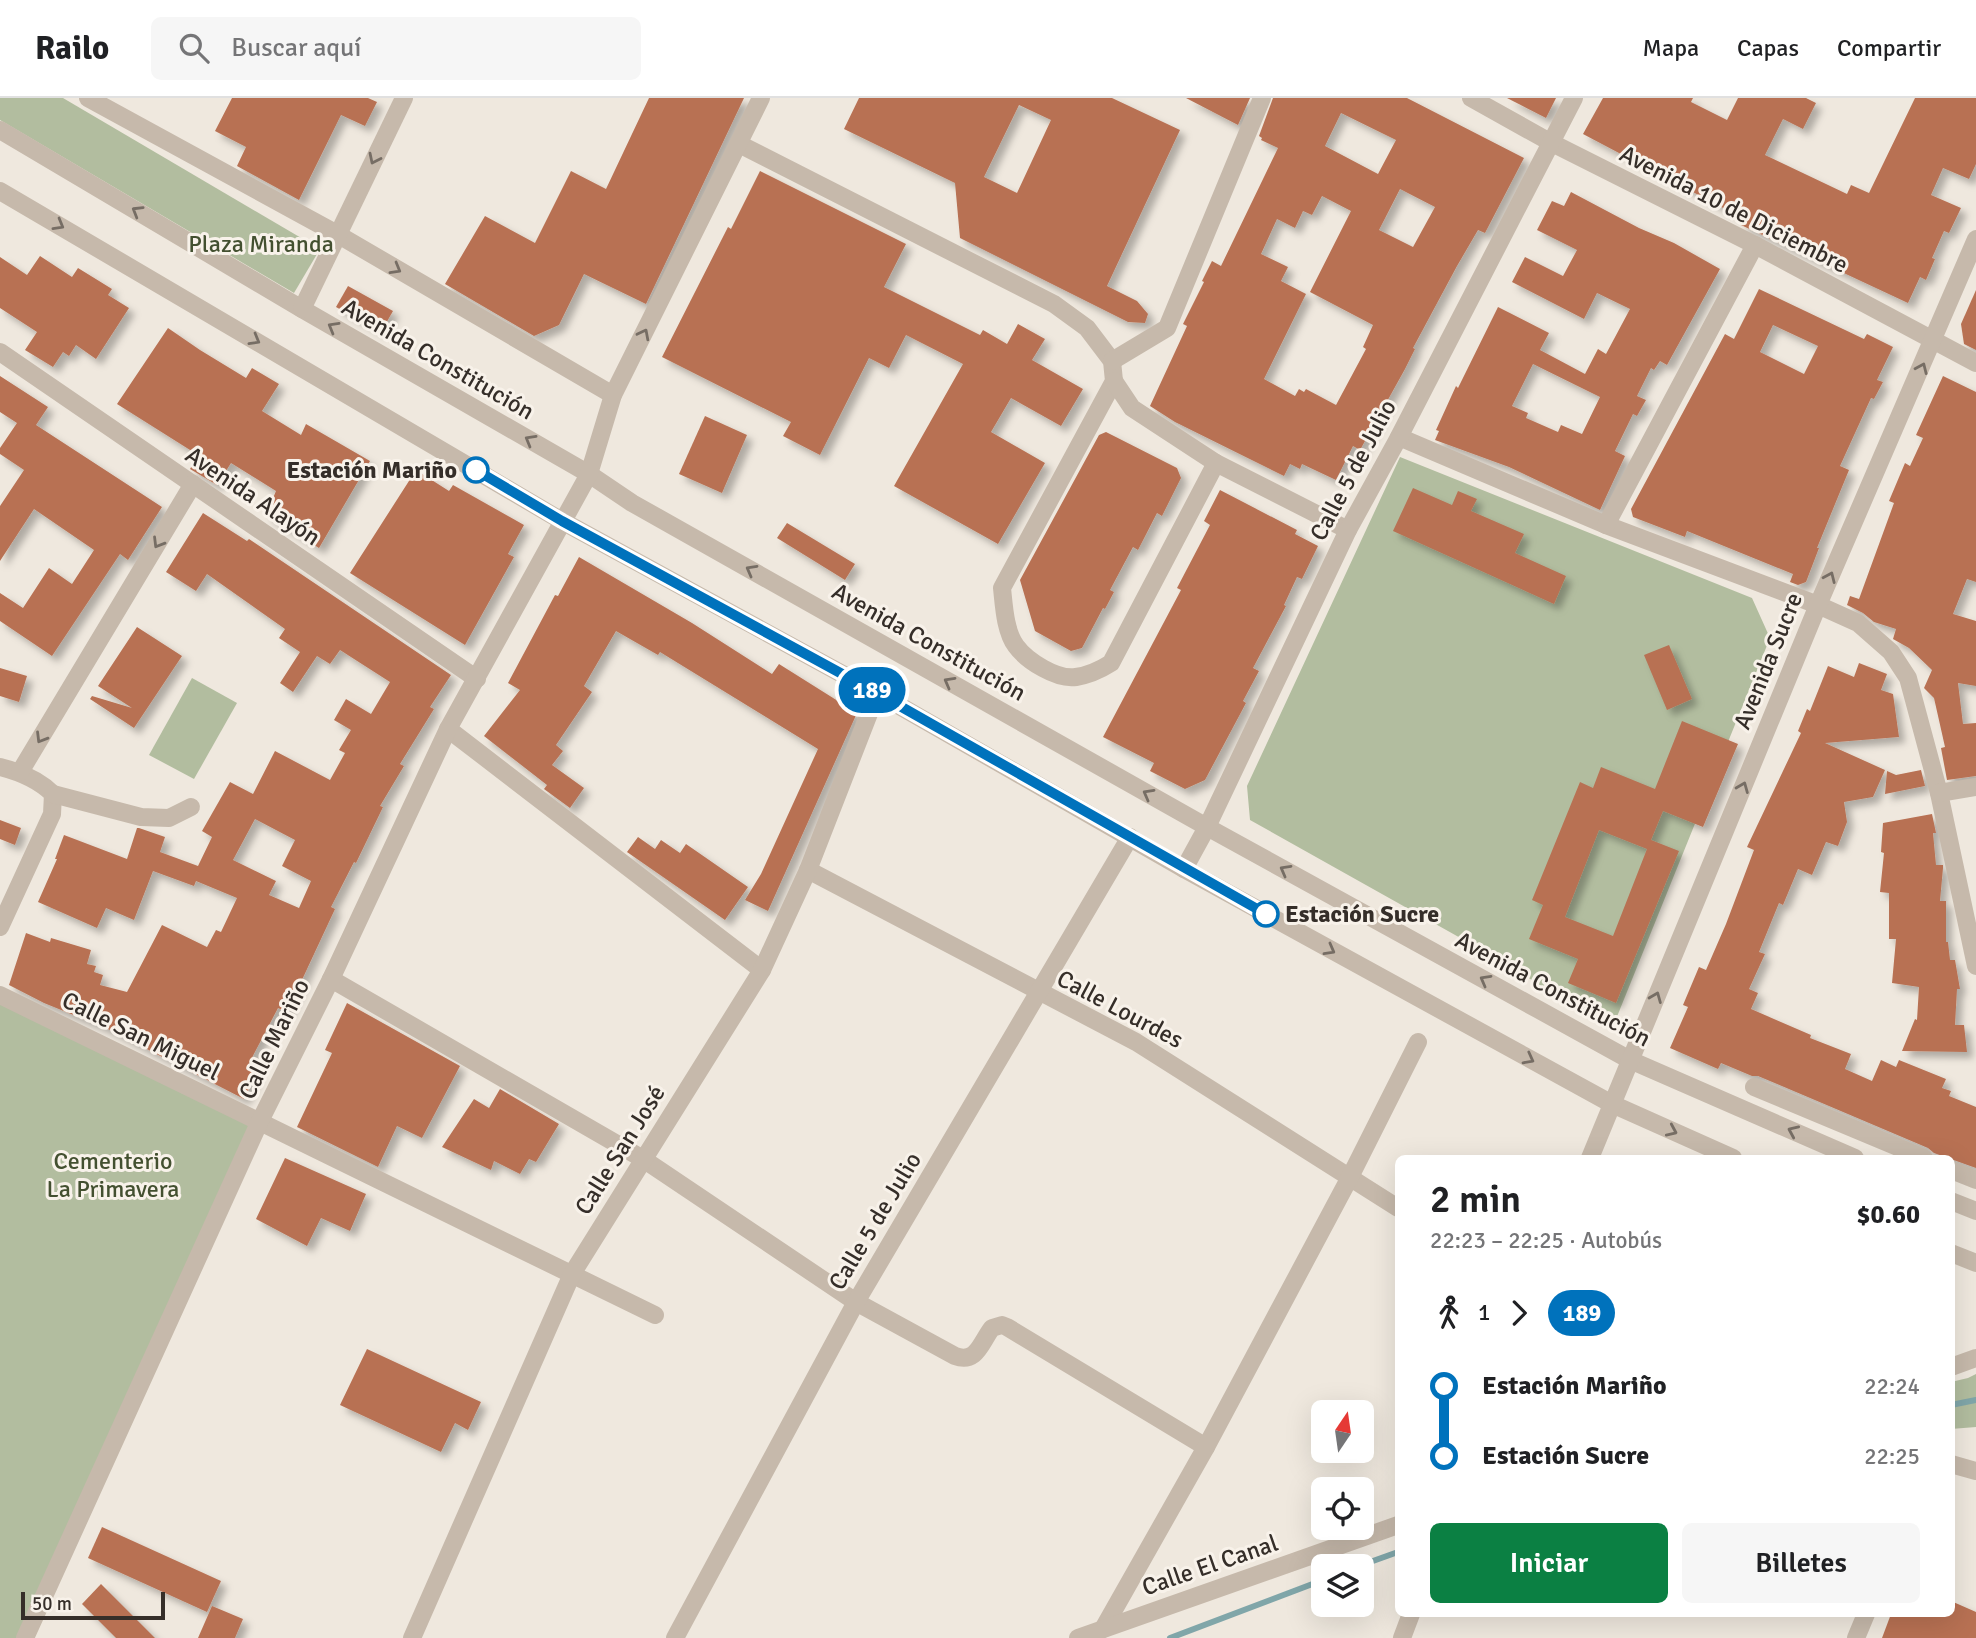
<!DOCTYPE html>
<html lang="es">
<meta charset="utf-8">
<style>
body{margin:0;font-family:Signika,sans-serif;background:#f6f6f6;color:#202124;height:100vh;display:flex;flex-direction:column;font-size:26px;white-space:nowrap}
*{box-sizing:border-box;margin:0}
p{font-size:23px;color:#757577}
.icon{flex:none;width:38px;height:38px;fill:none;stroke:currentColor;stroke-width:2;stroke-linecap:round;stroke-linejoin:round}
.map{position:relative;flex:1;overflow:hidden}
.side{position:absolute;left:1395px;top:1057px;width:560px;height:462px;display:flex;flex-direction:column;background:#fff;border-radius:10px;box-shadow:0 7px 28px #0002}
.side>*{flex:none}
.badge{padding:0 14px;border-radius:23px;font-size:24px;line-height:46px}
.needle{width:46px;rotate:13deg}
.buttons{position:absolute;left:1311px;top:1302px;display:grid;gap:14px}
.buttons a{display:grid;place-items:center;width:63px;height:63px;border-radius:10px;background:#fff;box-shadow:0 7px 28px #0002;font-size:35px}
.scale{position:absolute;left:21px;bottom:18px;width:144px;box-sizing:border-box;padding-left:7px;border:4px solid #352e29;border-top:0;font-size:19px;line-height:24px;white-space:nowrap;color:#352e29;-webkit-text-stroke:5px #f8f2ea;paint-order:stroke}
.map>.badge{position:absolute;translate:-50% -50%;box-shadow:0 0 0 4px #fff}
.legs{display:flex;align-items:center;gap:10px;height:77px;padding:0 35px;font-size:23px}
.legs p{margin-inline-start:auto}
.headline{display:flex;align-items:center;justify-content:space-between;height:119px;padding:0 35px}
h1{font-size:38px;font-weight:600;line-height:52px}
.button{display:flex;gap:14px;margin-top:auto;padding:14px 35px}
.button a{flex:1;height:80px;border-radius:10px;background:#0b8043;color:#fff;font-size:28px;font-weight:600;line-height:80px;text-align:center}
.button a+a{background:#f6f6f6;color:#202124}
ul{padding:0 35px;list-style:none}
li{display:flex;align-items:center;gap:24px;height:70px;font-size:26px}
li i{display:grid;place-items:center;width:10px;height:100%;margin:0 9px;background:currentColor}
li i::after{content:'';width:18px;height:18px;margin:-9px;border:5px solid;border-radius:50%;background:#fff}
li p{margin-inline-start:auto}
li:first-child i{background:linear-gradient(#0000 50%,currentColor 0)}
li:last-child i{background:linear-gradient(currentColor 50%,#0000 0)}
header{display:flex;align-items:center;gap:42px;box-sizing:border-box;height:98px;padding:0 35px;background:#fff;border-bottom:2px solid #e0e0e0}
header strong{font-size:33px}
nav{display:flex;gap:38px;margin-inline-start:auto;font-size:24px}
.search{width:490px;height:63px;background:#f6f6f6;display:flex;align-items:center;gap:18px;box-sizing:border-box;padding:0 24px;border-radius:10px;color:#757577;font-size:26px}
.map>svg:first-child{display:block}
.green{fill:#b2bd9f}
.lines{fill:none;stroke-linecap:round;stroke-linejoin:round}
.stream{stroke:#80a6a9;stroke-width:6}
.building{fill:#b87153;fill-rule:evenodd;filter:url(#shadow)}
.minor{stroke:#c6b9ab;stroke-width:18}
.oneway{stroke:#766d64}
.line-1-casing{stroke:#fff;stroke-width:16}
.line-1{stroke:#0072bc;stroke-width:10}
.stop-1-dot{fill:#fff;stroke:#0072bc;stroke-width:3.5}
.labels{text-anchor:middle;stroke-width:6;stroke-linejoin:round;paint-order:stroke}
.street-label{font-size:24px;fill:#352e29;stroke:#f8f2ea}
.park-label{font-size:24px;fill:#435030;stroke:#f8f2ea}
.stop-label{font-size:24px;font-weight:bold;fill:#352e29;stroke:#f8f2ea;text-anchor:end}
</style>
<header>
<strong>Railo</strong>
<div class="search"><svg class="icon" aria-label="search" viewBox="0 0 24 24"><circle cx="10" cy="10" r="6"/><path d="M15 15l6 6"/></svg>Buscar aquí</div>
<nav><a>Mapa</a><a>Capas</a><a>Compartir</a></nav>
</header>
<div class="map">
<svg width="1976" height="1540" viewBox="0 0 1976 1540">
<defs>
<filter id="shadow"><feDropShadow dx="6" dy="6" stdDeviation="3.5" flood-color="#0004"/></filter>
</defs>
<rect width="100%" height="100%" fill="#efe8de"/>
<g class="green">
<path d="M0 0H63L320 151 294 195 0 22Z"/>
<path d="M1400 359 1752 500 1770 540 1612 931 1489 856 1250 722 1247 688Z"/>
<path d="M192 580 237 605 194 681 149 657Z"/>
<path d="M0 899 260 1023 25 1540H0Z"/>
<path d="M1976 1276V1329L1951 1331V1284L1968 1280Z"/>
</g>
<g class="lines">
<g class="stream">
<path d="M1951 1307 1976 1302"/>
<path d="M1359 1468 1398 1454"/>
<path d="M1170 1540 1323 1482"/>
</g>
</g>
<g class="building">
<path d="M232 0H368L377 4 365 28 341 17 299 102 237 68 246 49 215 33Z"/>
<path d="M649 0H744L646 206 584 176 559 227 534 238 445 186 485 118 535 145 571 73 606 91Z"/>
<path d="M859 0H1112L1180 32 1107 188 1137 203 1148 216 1145 225 1128 224 960 140 955 85 844 31ZM1019 7 1051 22 1017 95 984 79Z"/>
<path d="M1186 0H1250L1238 27Z"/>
<path d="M1273 0H1407L1524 60 1485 135 1478 132 1457 168 1413 250 1415 251 1405 271 1360 352 1353 348 1336 382 1302 366 1300 371 1290 366 1284 378 1175 324 1150 308 1187 228 1183 226 1204 184 1202 183 1212 163 1221 168 1278 50 1261 42 1262 40 1259 38ZM1341 15 1396 42 1378 76 1325 48ZM1400 91 1435 109 1413 149 1379 132ZM1322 98 1351 113 1310 194 1373 227 1363 249 1366 251 1336 307 1306 291 1304 294 1299 291 1295 298 1264 281 1306 196 1281 183 1288 169 1261 156 1277 121 1295 130 1303 113 1312 117Z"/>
<path d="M1507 0H1556L1546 20Z"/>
<path d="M1603 0H1693L1691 4 1727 22 1738 0H1806L1816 5 1803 31 1783 21 1765 57 1847 96 1851 87 1869 95 1915 0H1976V66L1969 81 1943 70 1931 97 1961 110 1949 135 1944 133 1932 160 1935 161 1926 182 1920 179 1908 205 1741 127 1744 121 1583 36Z"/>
<path d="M760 73 906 146 884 189 980 237 983 232 1007 246 1018 226 1045 241 1032 262 1083 291 1061 328 1011 300 991 334 1045 365 998 446 894 388 963 266 906 237 889 270 869 260 820 357 783 338 791 324 662 259 728 129 731 131Z"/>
<path d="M1571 94 1639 130 1674 145 1720 171 1667 267 1660 263 1654 272 1651 270 1637 298 1646 302 1637 318 1633 316 1615 353 1625 358 1600 412 1509 369 1435 342 1439 333 1436 332 1456 288 1458 290 1498 209 1549 235 1540 252 1585 276 1598 251 1606 256 1630 211 1597 195 1584 221 1512 184 1525 159 1563 178 1577 152 1537 132 1552 103 1564 108ZM1533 266 1600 299 1582 336 1561 327 1558 334 1526 320 1528 315 1512 308Z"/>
<path d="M40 158 72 179 78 170 112 191 108 197 129 210 96 261 76 247 69 258 63 254 53 269 25 252 37 234 0 210V159L27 177Z"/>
<path d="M348 188 393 213 381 234 336 209Z"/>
<path d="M1759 191 1864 241 1867 236 1893 249 1877 282 1883 284 1874 301 1871 300 1840 368 1849 372 1817 450H1819L1806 484 1798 487 1790 484 1793 476 1687 433 1685 439 1633 419 1631 411 1725 236 1734 241ZM1773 227 1818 248 1804 276 1760 254Z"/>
<path d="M1976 192V252L1964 246 1961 226Z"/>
<path d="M168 230 200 252 246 280 252 270 279 286 262 313 301 337 306 326 370 363 319 450 266 417 276 393 231 365 217 387 190 371 198 357 117 306Z"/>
<path d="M0 278 48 309 36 327 162 409 128 462 120 456 52 558 0 523V495L23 510 49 470 72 486 94 452 34 411 0 463V408L24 372 0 356V350L17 325 0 314Z"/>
<path d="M1943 278 1976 294V484L1967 481 1953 516 1976 523V588L1958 585 1963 626 1976 625V678L1947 682 1941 650 1945 649 1934 600 1924 590 1932 572 1909 550 1893 541 1896 531 1874 524 1863 515 1847 507 1850 498 1859 501 1894 405 1889 403 1905 365 1910 368 1923 340 1916 337Z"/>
<path d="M705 318 747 337 722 395 679 376Z"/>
<path d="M1106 334 1177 370 1181 380 1162 418 1157 415 1138 452 1133 449 1110 492 1114 494 1105 511 1103 510 1082 550 1071 553 1035 533 1020 482 1099 337Z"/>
<path d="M416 372 449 393 453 387 524 427 508 456 514 459 465 547 350 475Z"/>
<path d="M1413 390 1452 407 1458 393 1477 401 1471 413 1524 436 1515 455 1566 478 1554 506 1393 433Z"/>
<path d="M1220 392 1297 432 1295 436 1318 448 1302 481 1297 479 1284 507 1286 508 1253 570 1259 573 1243 603 1246 605 1205 682 1185 691 1150 673 1154 665 1103 639 1181 492 1177 490 1210 427 1204 423Z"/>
<path d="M203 415 247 443 249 441 451 577 430 609 434 611 400 666 404 668 380 708 383 709 356 765 354 764 331 809 335 811 287 914 278 910 246 971 256 976 244 1001 108 931 44 905 9 887 26 835 50 844 51 840 91 852 87 866 96 868 94 874 103 877 100 887 127 894 162 827 207 849 216 832 221 834 237 800 196 783 194 788 153 773 134 822 106 810 97 830 38 804 57 761H55L64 737 127 761 137 730H139L165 739 160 754 198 768 212 739 202 733 230 684 253 696 275 653 330 682 345 655 339 652 351 632 334 622 346 601 371 616 390 584 340 552 330 566 317 558 293 594 280 585 300 554 279 540 285 531 207 476 196 493 166 474ZM255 721 295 742 282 768 311 783 299 810 269 797 276 783 233 762Z"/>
<path d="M787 425 855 466 845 482 777 440Z"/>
<path d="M579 459 692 525 772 576 779 566 857 615 768 813 745 802 761 776 818 651 660 554 658 557 616 533 584 588 592 594 556 647 563 653 552 667 584 690 570 710 544 691 547 687 484 638 520 592 508 585 555 497 558 498Z"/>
<path d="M137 529 182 558 134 630 90 601 92 598 132 610 98 588Z"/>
<path d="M1669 547 1692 601 1667 612 1644 557Z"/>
<path d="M1859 565 1887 576 1881 592 1893 596 1899 639 1825 645 1885 672 1873 699 1844 704 1847 724 1838 748 1826 744 1812 777 1798 771 1783 807 1779 805 1759 854 1765 856 1749 891 1758 895 1751 911 1811 937 1810 940 1851 956 1845 971 1872 983 1881 962 1896 969 1899 962 1946 981 1942 990 1951 993 1949 998 1976 1009V1070L1934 1055 1928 1050 1758 978H1752L1721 965 1718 971 1670 950 1688 909 1683 907 1699 869 1706 872 1726 826 1754 752 1747 749 1801 635 1798 633 1807 611 1810 613 1828 568 1854 579Z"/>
<path d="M0 570 27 578 19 604 0 598Z"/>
<path d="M1682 623 1738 646 1703 729 1663 713 1651 742 1679 753 1616 905 1568 885 1578 861 1529 841 1543 807 1532 802 1580 684 1593 690 1601 669 1655 691ZM1599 732 1647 751 1613 838 1565 819Z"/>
<path d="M1921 672 1925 688 1885 696 1887 673 1896 677Z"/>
<path d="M1932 716 1936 735H1933L1936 767H1943V770L1940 803H1946V844H1948L1950 862H1955L1960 891H1957L1955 927H1964L1967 954 1902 953 1915 921 1917 922 1919 889 1892 885 1896 841H1889V795L1880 794 1884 755 1881 754 1883 725Z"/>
<path d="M0 722 21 730 15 747 0 741Z"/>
<path d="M638 739 655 751 661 742 680 755 686 746 748 789 725 822 627 754Z"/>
<path d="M347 905 460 968 422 1040 397 1028 378 1069 297 1029 332 955 325 952Z"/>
<path d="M500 991 559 1026 536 1064 529 1061 520 1076 494 1063 491 1072 442 1049 474 1001 489 1010Z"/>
<path d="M285 1060 366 1096 350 1133 321 1120 307 1148 256 1121Z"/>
<path d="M367 1251 481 1304 468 1332 455 1325 441 1354 340 1307Z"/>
<path d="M102 1429 221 1483 207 1514 88 1460Z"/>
<path d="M101 1486 155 1540H116L82 1506Z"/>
<path d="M1951 1503 1976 1514V1540H1882L1891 1516H1951Z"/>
<path d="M212 1508 243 1521 235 1540H198Z"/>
</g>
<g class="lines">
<g class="minor">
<path d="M88 0 337 136 613 297"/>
<path d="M1471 0 1550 44 1755 147 1976 265"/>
<path d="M0 32 302 211 589 376 632 405 1207 729 1630 962 1855 1060"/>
<path d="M739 46 1054 206 1087 230 1112 263 1114 283 1002 490C1004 508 1005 533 1016 548 1027 563 1057 582 1076 579 1089 577 1100 572 1111 565L1216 365"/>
<path d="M0 93 562 423 877 595 1184 771 1612 1006 1733 1060"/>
<path d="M302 211 404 0"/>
<path d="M0 254 477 581"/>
<path d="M1112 263 1167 230 1262 0"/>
<path d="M1114 283 1132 310 1216 365 1348 432"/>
<path d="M1399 339 1606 427 1818 507 1858 525 1891 554 1908 580 1939 695 1976 868"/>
<path d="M1606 427 1755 147"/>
<path d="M448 631 762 872"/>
<path d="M0 669C20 674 38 681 53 696L52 716 0 829"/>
<path d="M20 674 193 386"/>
<path d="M1939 695 1976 689"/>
<path d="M53 696 141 719 169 720 191 709"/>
<path d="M1184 771 1207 729 1348 432 1399 339 1574 0"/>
<path d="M808 772 1136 944 1398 1110"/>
<path d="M331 881 643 1061 856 1204 955 1258C977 1266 981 1244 992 1230L1002 1227 1007 1229 1206 1349"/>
<path d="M0 897 655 1217"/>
<path d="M1754 989 1924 1060"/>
<path d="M1590 1060 1818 507 1976 141"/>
<path d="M1951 1072 1976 1082"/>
<path d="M1951 1103 1976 1113"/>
<path d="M1951 1155 1976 1165"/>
<path d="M1951 1269 1976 1260"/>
<path d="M1951 1366 1976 1373"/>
<path d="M1103 1531 1206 1349 1350 1079 1418 944"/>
<path d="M25 1540 260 1023 331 881 448 631 589 376 613 297 761 0"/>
<path d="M412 1540 572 1176 762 872 808 772 877 595"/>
<path d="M675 1540 856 1204 1130 739"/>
<path d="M1078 1540 1398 1427"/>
<path d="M1402 1540 1411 1516"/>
<path d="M1856 1540 1866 1516"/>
</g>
</g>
<defs><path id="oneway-chevron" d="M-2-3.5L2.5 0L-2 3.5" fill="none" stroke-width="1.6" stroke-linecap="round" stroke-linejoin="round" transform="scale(1.75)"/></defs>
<g class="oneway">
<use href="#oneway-chevron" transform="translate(374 61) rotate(116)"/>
<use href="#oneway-chevron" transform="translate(137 113) rotate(-149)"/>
<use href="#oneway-chevron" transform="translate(59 127) rotate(30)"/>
<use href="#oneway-chevron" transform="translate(396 171) rotate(30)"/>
<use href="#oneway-chevron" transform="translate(333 229) rotate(-150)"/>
<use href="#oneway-chevron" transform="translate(644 236) rotate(-63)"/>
<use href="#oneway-chevron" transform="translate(255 242) rotate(30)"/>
<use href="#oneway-chevron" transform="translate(1922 270) rotate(-66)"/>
<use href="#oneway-chevron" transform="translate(530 342) rotate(-150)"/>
<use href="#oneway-chevron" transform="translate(158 445) rotate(121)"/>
<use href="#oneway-chevron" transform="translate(751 472) rotate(-151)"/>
<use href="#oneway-chevron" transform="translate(1830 479) rotate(-66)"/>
<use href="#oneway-chevron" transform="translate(949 584) rotate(-151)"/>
<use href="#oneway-chevron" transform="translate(41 640) rotate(121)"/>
<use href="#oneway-chevron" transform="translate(1743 689) rotate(-68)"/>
<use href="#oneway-chevron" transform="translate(1148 696) rotate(-151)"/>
<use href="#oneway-chevron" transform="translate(1285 772) rotate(-151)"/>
<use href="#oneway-chevron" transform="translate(1330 852) rotate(29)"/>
<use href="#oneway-chevron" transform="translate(1485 882) rotate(-151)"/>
<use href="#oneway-chevron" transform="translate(1656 899) rotate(-68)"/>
<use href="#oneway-chevron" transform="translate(1529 961) rotate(28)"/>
<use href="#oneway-chevron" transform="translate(1672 1033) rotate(24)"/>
<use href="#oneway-chevron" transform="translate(1793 1033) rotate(-156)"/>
</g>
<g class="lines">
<g class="line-1-casing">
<path id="line-1" d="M476 372 562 423 877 595 1266 816"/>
</g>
<use href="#line-1" class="line-1"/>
</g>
<g class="stop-1-dot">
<circle cx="476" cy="372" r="12"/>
<circle cx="1266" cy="816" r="12"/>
</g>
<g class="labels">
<g class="street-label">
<text transform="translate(1734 111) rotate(27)" y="8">Avenida 10 de Diciembre</text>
<text transform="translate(438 261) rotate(30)" y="8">Avenida Constitución</text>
<text transform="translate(1353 372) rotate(-62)" y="8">Calle 5 de Julio</text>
<text transform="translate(253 398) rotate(34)" y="8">Avenida Alayón</text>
<text transform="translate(929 544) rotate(29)" y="8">Avenida Constitución</text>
<text transform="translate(1768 563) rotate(-68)" y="8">Avenida Sucre</text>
<text transform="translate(1553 891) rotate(28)" y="8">Avenida Constitución</text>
<text transform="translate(1120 911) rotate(28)" y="8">Calle Lourdes</text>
<text transform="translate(141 938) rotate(26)" y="8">Calle San Miguel</text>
<text transform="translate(274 941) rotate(-64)" y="8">Calle Mariño</text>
<text transform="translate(620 1052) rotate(-58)" y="8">Calle San José</text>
<text transform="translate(875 1123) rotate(-59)" y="8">Calle 5 de Julio</text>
<text transform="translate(1210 1467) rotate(-19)" y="8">Calle El Canal</text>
</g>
<g class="park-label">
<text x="261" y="154">Plaza Miranda</text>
<text x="113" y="1071">Cementerio<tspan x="113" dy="28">La Primavera</tspan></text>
</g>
<g class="stop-label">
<text x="457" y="380">Estación Mariño</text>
<text x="1285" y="824" text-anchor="start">Estación Sucre</text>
</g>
</g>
</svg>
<div class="buttons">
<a><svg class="needle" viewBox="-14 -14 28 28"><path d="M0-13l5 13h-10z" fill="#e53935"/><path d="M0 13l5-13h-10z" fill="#757577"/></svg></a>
<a><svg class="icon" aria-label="locate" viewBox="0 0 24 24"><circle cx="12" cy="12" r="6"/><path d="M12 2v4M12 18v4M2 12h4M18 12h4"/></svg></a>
<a><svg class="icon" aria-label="layers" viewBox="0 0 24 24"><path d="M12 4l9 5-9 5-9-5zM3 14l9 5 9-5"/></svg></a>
</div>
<div class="scale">50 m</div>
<b class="badge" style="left:872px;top:592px;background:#0072bc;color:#fff">189</b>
<section class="side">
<div class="headline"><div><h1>2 min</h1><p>22:23 – 22:25 · Autobús</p></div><b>$0.60</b></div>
<div class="legs"><svg class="icon" aria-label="walk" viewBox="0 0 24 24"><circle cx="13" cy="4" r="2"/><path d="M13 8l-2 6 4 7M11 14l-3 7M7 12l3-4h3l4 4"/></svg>1<svg class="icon" aria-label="forward" viewBox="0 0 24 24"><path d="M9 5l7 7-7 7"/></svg><b class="badge" style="background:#0072bc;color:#fff">189</b></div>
<ul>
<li><i style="color:#0072bc"></i><b>Estación Mariño</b><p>22:24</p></li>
<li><i style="color:#0072bc"></i><b>Estación Sucre</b><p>22:25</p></li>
</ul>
<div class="button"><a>Iniciar</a><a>Billetes</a></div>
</section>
</div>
